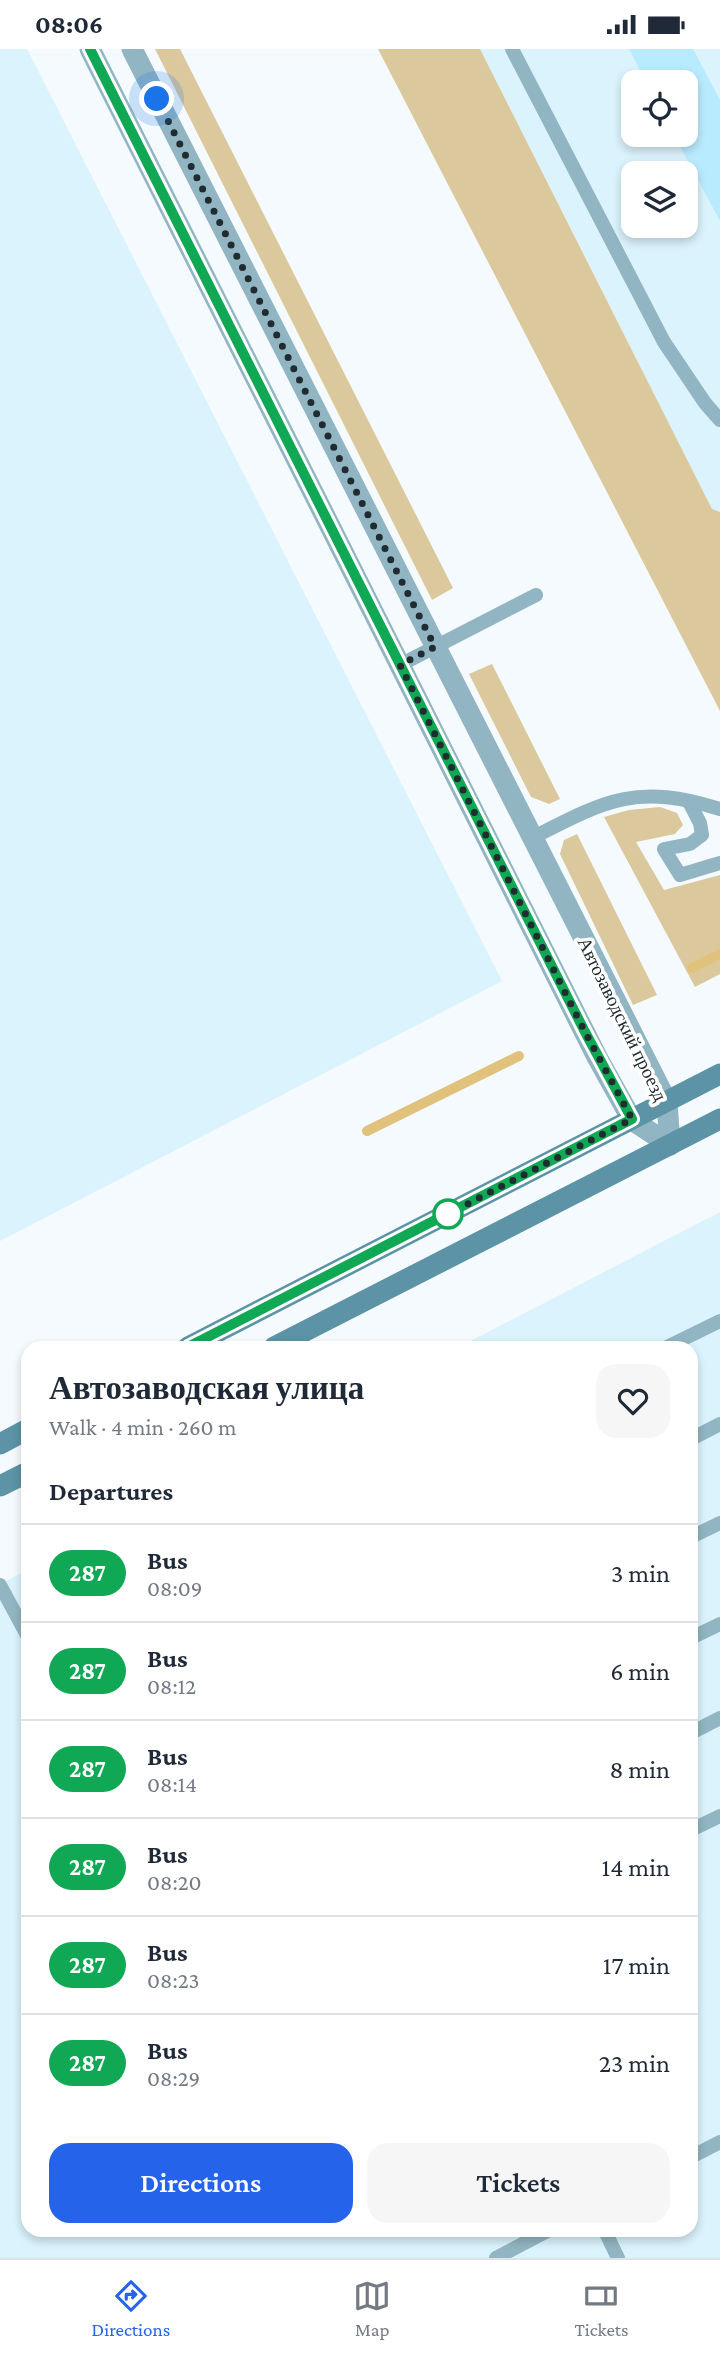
<!DOCTYPE html>
<meta charset="utf-8">
<style>
body{margin:0;font-family:"Crimson Pro",serif;background:#f6f6f7;color:#1f2937;height:100vh;display:flex;flex-direction:column;font-size:26px;white-space:nowrap}
*{box-sizing:border-box;margin:0}
p{font-size:23px;color:#747a83}
.icon{flex:none;width:38px;height:38px;fill:none;stroke:currentColor;stroke-width:2;stroke-linecap:round;stroke-linejoin:round}
.map{position:relative;flex:1;overflow:hidden}
.side{position:absolute;left:21px;top:1292px;width:677px;height:896px;display:flex;flex-direction:column;background:#fff;border-radius:21px;box-shadow:0 4px 10px #0003}
.side>*{flex:none}
.badge{padding:0 14px;border-radius:23px;font-size:24px;line-height:46px}
.tools{position:absolute;left:621px;top:21px;display:grid;gap:14px}
.tools a{display:grid;place-items:center;width:77px;height:77px;border-radius:14px;background:#fff;box-shadow:0 4px 10px #0003;font-size:35px}
.you{position:absolute;width:35px;height:35px;margin:-18px;border:5px solid #fff;border-radius:50%;background:#1a73e8;box-shadow:0 0 0 10px #1a73e833}
.map>.badge{position:absolute;translate:-50% -50%;box-shadow:0 0 0 4px #fff}
h2{padding:0 28px;font-size:26px;line-height:63px}
.round{display:grid;place-items:center;flex:none;width:74px;height:74px;border-radius:21px;background:#f6f6f7}
.head{display:flex;align-items:center;justify-content:space-between;height:119px;padding:0 28px}
h1{font-size:33px;font-weight:600;line-height:52px}
.action{display:flex;gap:14px;margin-top:auto;padding:14px 28px}
.action a{flex:1;height:80px;border-radius:21px;background:#2563eb;color:#fff;font-size:28px;font-weight:600;line-height:80px;text-align:center}
.action a+a{background:#f6f6f7;color:#1f2937}
ul{padding:0;list-style:none}
li{display:flex;align-items:center;gap:21px;height:98px;padding:0 28px;border-top:2px solid #e0e1e3}
li div{flex:1}
li b{display:block;font-size:26px}
li em{font-style:normal}
li .badge{min-width:77px;font-weight:700;text-align:center}
.status{display:flex;justify-content:space-between;align-items:center;height:49px;padding:0 35px;background:#fff;direction:ltr}
.status svg{height:19px;fill:currentColor}
.tab-bar{display:flex;justify-content:space-around;align-items:center;height:98px;border-top:2px solid #e0e1e3;background:#fff;font-size:19px;color:#747a83}
.tab-bar a{display:grid;justify-items:center;gap:4px}
.tab-bar .on{color:#2563eb}
.map>svg:first-child{display:block}
.built{fill:#dbf3fc;fill-rule:evenodd}
.green{fill:#dbc89c}
.lines{fill:none;stroke-linecap:round;stroke-linejoin:round}
.stream{stroke:#e1c27c;stroke-width:10}
.building{fill:#b9ebfe}
.lane{stroke:#91b5c2;stroke-width:14}
.street{stroke:#91b5c2;stroke-width:21}
.secondary{stroke:#5c93a7;stroke-width:21}
.line-casing{stroke:#fff;stroke-width:16}
.line{stroke:#10a855;stroke-width:10}
.walk{stroke:#202c30;stroke-width:7;stroke-dasharray:0 12.6}
.stop-dot{fill:#fff;stroke:#10a855;stroke-width:3.5}
.labels{text-anchor:middle;stroke-width:7;stroke-linejoin:round;paint-order:stroke}
.street-label{font-size:19px;fill:#202c30;stroke:#fff}
</style>
<div class="status"><b>08:06</b><svg viewBox="0 0 49 12"><path d="M0 12V9h3v3zM5 12V6h3v6zM10 12V3h3v9zM15 12V0h3v12zM26 1h20v11H26zM47 4h2v5h-2z"/></svg></div>
<div class="map">
<svg width="720" height="2209" viewBox="0 0 720 2209">
<rect width="100%" height="100%" fill="#f4fafd"/>
<g class="built">
<path d="M0 0H27L502 932 0 1192Z"/>
<path d="M480 0H720V463L712 460ZM634 33H686V86H634ZM634 124H686V177H634Z"/>
<path d="M720 1163V2209H0V1535L28 1521V2180H691V1298H459Z"/>
</g>
<g class="green">
<path d="M155 0H180L453 539 432 551Z"/>
<path d="M378 0H480L712 460 720 463V662Z"/>
<path d="M492 615 560 750 549 755 531 748 469 625Z"/>
<path d="M660 758 677 764 683 776 675 785 636 793 664 841 720 826V925L695 938 604 768 629 761Z"/>
<path d="M577 785 657 946 633 956 560 805 564 791Z"/>
</g>
<g class="lines">
<g class="stream">
<path d="M692 919 720 905"/>
<path d="M367 1082 519 1007"/>
</g>
</g>
<path class="building" d="M629 0H693L720 51V172L674 86H686V33H646Z"/>
<g class="lines">
<g class="lane">
<path d="M512 0 664 293 705 354 720 371"/>
<path d="M400 616 536 546"/>
<path d="M689 753 700 774 702 786 690 795 664 800 680 826 720 814"/>
<path d="M532 789C606 751 636 734 720 760"/>
<path d="M667 1298 720 1272"/>
<path d="M691 1390 720 1375"/>
<path d="M691 1488 720 1474"/>
<path d="M0 1536 28 1588"/>
<path d="M691 1589 720 1575"/>
<path d="M691 1684 720 1669"/>
<path d="M691 1781 720 1767"/>
<path d="M691 2108 720 2093"/>
<path d="M604 2180 618 2209"/>
<path d="M496 2209 551 2180"/>
</g>
<g class="street">
<path d="M90 0 597 1008 632 1071 670 1096"/>
<path d="M132 0 667 1053 670 1096"/>
</g>
<g class="secondary">
<path d="M188 1298 720 1025"/>
<path d="M274 1298 720 1070"/>
<path d="M0 1395 28 1380"/>
<path d="M0 1437 28 1423"/>
</g>
</g>
<g class="lines">
<g class="line-casing">
<path id="line" d="M90 0 585 983 632 1070 188 1298"/>
</g>
<use href="#line" class="line"/>
<path class="walk" d="M157 50 435 598 400 616 585 983 632 1070 448 1165"/>
</g>
<circle class="stop-dot" cx="448" cy="1165" r="14"/>
<g class="labels">
<g class="street-label">
<text transform="translate(623 970) rotate(64)" y="7">Автозаводский проезд</text>
</g>
</g>
</svg>
<div class="tools">
<a><svg class="icon" aria-label="locate" viewBox="0 0 24 24"><circle cx="12" cy="12" r="6"/><path d="M12 2v4M12 18v4M2 12h4M18 12h4"/></svg></a>
<a><svg class="icon" aria-label="layers" viewBox="0 0 24 24"><path d="M12 4l9 5-9 5-9-5zM3 14l9 5 9-5"/></svg></a>
</div>
<div class="you" style="left:157px;top:50px"></div>
<section class="side">
<div class="head"><div><h1>Автозаводская улица</h1><p>Walk · 4 min · 260 m</p></div><a class="round"><svg class="icon" aria-label="heart" viewBox="0 0 24 24"><path d="M12 20l-8-8c-3-5 5-10 8-4 3-6 11-1 8 4z"/></svg></a></div>
<h2>Departures</h2>
<ul>
<li><span class="badge" style="background:#10a855;color:#fff">287</span><div><b>Bus</b><p>08:09</p></div><em>3 min</em></li>
<li><span class="badge" style="background:#10a855;color:#fff">287</span><div><b>Bus</b><p>08:12</p></div><em>6 min</em></li>
<li><span class="badge" style="background:#10a855;color:#fff">287</span><div><b>Bus</b><p>08:14</p></div><em>8 min</em></li>
<li><span class="badge" style="background:#10a855;color:#fff">287</span><div><b>Bus</b><p>08:20</p></div><em>14 min</em></li>
<li><span class="badge" style="background:#10a855;color:#fff">287</span><div><b>Bus</b><p>08:23</p></div><em>17 min</em></li>
<li><span class="badge" style="background:#10a855;color:#fff">287</span><div><b>Bus</b><p>08:29</p></div><em>23 min</em></li>
</ul>
<div class="action"><a>Directions</a><a>Tickets</a></div>
</section>
</div>
<nav class="tab-bar">
<a class="on"><svg class="icon" aria-label="directions" viewBox="0 0 24 24"><path d="M12 3l9 9-9 9-9-9zM9 14v-3h6M13 9l2 2-2 2"/></svg>Directions</a>
<a><svg class="icon" aria-label="map" viewBox="0 0 24 24"><path d="M3 6l6-2 6 2 6-2v14l-6 2-6-2-6 2zM9 4v14M15 6v14"/></svg>Map</a>
<a><svg class="icon" aria-label="tickets" viewBox="0 0 24 24"><path d="M3 7h18v10H3zM15 7v10"/></svg>Tickets</a>
</nav>
